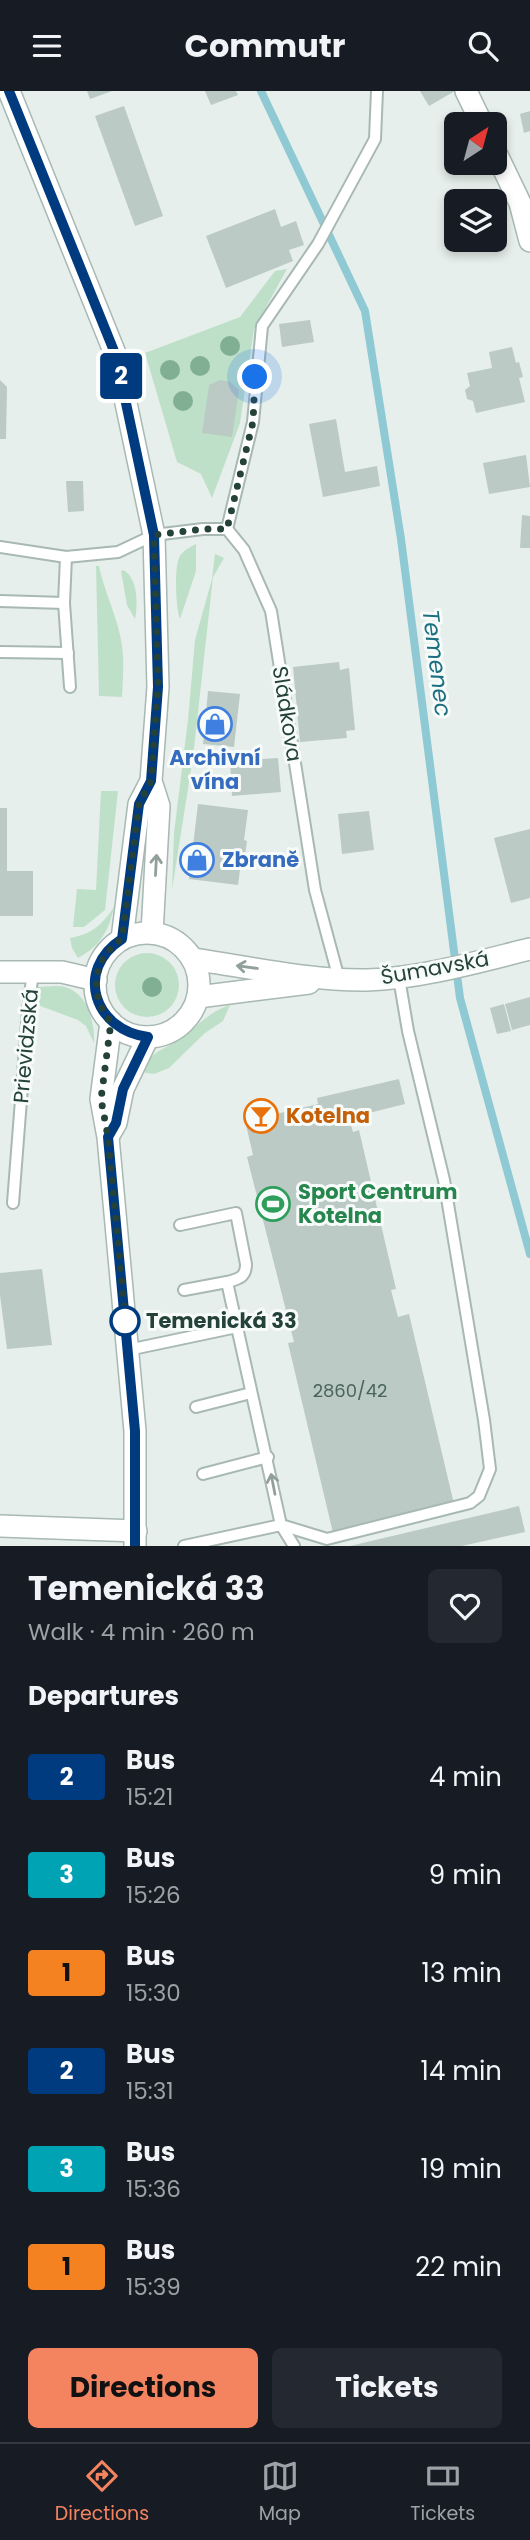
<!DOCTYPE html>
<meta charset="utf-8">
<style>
body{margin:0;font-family:Poppins,sans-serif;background:#242831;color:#f1f3f6;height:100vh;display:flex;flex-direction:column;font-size:26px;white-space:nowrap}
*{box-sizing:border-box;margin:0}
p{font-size:23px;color:#9ea1a6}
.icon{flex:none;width:38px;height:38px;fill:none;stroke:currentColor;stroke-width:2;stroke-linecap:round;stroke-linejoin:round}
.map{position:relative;height:1455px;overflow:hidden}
.details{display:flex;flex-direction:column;background:#171b24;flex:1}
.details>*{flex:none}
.badge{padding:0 14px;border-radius:5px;font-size:24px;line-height:46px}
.needle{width:46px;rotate:36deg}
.fabs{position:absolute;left:444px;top:21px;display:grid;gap:14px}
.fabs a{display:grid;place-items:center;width:63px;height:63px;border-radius:10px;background:#171b24;box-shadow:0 4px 10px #0003;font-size:35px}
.you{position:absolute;width:35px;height:35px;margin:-18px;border:5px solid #fff;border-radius:50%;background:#1a73e8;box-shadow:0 0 0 10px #1a73e833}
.map>.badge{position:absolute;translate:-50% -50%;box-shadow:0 0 0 4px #fff}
h2{padding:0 28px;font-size:26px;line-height:63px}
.round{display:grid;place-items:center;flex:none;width:74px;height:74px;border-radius:10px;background:#242831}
.overview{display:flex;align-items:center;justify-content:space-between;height:119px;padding:0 28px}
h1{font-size:33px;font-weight:700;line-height:52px}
.action{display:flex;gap:14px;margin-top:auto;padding:14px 28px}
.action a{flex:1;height:80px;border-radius:10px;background:#f4845f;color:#111;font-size:28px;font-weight:700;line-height:80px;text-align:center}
.action a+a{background:#242831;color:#f1f3f6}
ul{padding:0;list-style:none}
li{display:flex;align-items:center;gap:21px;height:98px;padding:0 28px}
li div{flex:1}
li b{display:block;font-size:26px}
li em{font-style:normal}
li .badge{min-width:77px;font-weight:700;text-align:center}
header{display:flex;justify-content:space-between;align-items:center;height:91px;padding:0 28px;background:#171b24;font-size:32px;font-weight:700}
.dock{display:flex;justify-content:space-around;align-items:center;height:98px;border-top:2px solid #363941;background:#171b24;font-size:19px;color:#9ea1a6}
.dock a{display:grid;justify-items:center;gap:4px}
.dock .selected{color:#f4845f}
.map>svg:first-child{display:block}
.green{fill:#bfe0c8}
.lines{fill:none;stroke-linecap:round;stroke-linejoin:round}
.stream{stroke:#8ec9d4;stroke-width:8}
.building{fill:#bbcac4}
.service-casing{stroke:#a8b8b2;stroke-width:14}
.minor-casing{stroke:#a8b8b2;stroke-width:24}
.tertiary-casing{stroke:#a8b8b2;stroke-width:24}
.service{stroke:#fff;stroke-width:10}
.minor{stroke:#fff;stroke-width:21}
.tertiary{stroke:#fff;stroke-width:21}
.tree{fill:#80af93}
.oneway{stroke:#92a09c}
.line-casing{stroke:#fff;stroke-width:16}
.line{stroke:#003b80;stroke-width:10}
.walk{stroke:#24423a;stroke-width:7;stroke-dasharray:0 12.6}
.stop-dot{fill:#fff;stroke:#003b80;stroke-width:3.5}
.labels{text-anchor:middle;stroke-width:6;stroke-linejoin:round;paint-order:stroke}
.number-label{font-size:18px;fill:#4a645c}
.street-label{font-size:21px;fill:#24423a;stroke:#f7fbf9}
.shop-label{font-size:21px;font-weight:bold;fill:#366cbe;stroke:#f7fbf9}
.food-label{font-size:21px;font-weight:bold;fill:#c56008;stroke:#f7fbf9;text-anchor:start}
.leisure-label{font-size:21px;font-weight:bold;fill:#27864d;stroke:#f7fbf9;text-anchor:start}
.stop-label{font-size:21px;font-weight:bold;fill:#24423a;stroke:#f7fbf9;text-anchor:start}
.water-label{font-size:23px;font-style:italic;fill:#1c6f80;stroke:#f7fbf9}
</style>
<header><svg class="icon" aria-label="menu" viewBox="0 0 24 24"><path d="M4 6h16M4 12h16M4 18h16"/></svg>Commutr<svg class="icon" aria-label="search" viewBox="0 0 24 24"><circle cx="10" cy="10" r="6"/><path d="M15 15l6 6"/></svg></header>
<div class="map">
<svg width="530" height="1455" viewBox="0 0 530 1455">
<rect width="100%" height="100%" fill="#e6efeb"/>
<g class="green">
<path d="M287 178 254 238 240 332 212 407 201 383 177 371 145 262 240 226 275 180Z"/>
<path d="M196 453V480L180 528C176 518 174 478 179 467 182 460 190 456 196 453Z"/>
<path d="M215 463 224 467 213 486 193 666 172 799 174 742 188 629 195 549 212 488Z"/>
<path d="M96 475H99C104 499 115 521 120 544 125 564 123 585 122 606L99 605Z"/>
<path d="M123 479C138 486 138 514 135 528L127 514 121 480Z"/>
<path d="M101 700H118L105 819 84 836H73L77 798 96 799Z"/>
<path d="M114 816C109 840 100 855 78 867L72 857 70 847C92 843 102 834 114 816Z"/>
<circle cx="147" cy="894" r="32"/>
<path d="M37 896C46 896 56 894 65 896 88 902 95 933 94 952L86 935 78 929 35 913Z"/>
<path d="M230 914 223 930 205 942 169 977 154 983 141 981C155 955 164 961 184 945 199 933 211 920 230 914Z"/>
</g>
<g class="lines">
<path class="stream" d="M261 0 365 220 401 448 460 907 530 1163"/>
</g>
<g class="building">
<path d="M87 0H112L90 8Z"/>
<path d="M205 0H236L238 4 211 14Z"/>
<path d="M420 0H455L429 15Z"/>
<path d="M124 15 163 125 135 135 95 25Z"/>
<path d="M530 20V40L524 42 520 23Z"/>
<path d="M275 118 281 136 296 130 304 154 289 159 293 170 226 197 206 145Z"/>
<path d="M310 229 314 251 282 256 279 233Z"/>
<path d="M512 256 516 272 519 271 523 286 519 287 525 311 476 322 473 310 467 308 465 299 470 295 467 282 492 277 489 261Z"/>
<path d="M0 289 7 296 6 348H0Z"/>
<path d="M220 289 230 291 239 299 232 346 202 342 209 294Z"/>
<path d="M336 328 345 381 377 375 380 395 323 406 309 333Z"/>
<path d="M526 364 530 396 489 403 483 372Z"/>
<path d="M66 390H83L84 420 68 421Z"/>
<path d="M522 424 530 425V457H520Z"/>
<path d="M339 571 340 579 349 577 355 639 346 640 347 647 300 651 293 576Z"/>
<path d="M208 600 240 603 234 656 203 653Z"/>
<path d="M278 667 281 701 232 705 230 670Z"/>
<path d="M198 713 248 719 244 749 247 750 245 765 242 764 238 794 189 788Z"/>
<path d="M0 717H7V780H33V825H0Z"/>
<path d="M369 720 374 759 342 763 338 723Z"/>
<path d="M530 738V807L511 812 494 747Z"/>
<path d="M530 906V934L512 939 505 913Z"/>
<path d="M504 913 511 940 497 943 490 917Z"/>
<path d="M399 988 405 1013 349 1027 353 1041 359 1039 396 1198 391 1199 398 1226 409 1223 454 1413 333 1442 288 1252 294 1251 247 1066 253 1064 244 1025 270 1018 272 1024 318 1013 317 1007Z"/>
<path d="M42 1178 52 1254 7 1258 0 1204V1182Z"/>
<path d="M519 1415 525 1441 462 1455H350Z"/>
</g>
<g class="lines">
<g class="service-casing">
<g id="service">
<path d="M227 438 253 331 262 235 318 153 375 48 377 0"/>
<path d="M0 456 66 466 118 461 154 444 203 438H227L244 459 271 520 315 799 339 888"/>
<path d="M66 466 64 512 70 596"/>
<path d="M0 510 64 512"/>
<path d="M0 561 68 562"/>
<path d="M13 1112 28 919 33 881"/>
<path d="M180 1134 236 1122 246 1173C246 1186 239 1188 227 1191L237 1236"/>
<path d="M184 1199 227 1191"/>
<path d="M128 1259 237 1236 281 1434 184 1455"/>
<path d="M196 1316 251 1302"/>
<path d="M203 1383 268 1366"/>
<path d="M281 1434 327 1448 470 1412 479 1405 490 1378 484 1329 444 1089 408 940 399 887"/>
<path d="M281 1434 294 1455"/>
</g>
</g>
<g class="minor-casing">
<g id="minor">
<path d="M466 0 482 33"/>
<path d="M495 60 520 112 530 150"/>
<path d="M192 868C249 876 311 890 367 889 422 887 477 871 530 858"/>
<path d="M0 881H62L96 889"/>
<path d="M198 906 309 892"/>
<path d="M0 1435 136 1440"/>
</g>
</g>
<g class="tertiary-casing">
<g id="tertiary">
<path d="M9 0 116 265 154 444 158 596 151 690 159 715 152 842"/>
<circle cx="147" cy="894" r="52"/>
<path d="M122 848 139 713 151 690"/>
<path d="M111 931 101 1008 108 1046 135 1340V1455"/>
<path d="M109 1044 116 1032 123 998 148 946"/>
</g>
</g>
<use href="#service" class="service"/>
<use href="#minor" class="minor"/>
<use href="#tertiary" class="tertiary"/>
</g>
<g class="tree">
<circle cx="230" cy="255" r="10"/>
<circle cx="200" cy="275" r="10"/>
<circle cx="170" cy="279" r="10"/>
<circle cx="183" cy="310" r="10"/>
<circle cx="152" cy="896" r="10"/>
</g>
<defs><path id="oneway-shaft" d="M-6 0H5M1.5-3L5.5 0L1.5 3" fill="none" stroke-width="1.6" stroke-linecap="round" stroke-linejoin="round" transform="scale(1.75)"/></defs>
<g class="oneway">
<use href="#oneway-shaft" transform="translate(156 774) rotate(-87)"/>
<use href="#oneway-shaft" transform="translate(247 876) rotate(-172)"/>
<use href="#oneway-shaft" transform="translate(273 1393) rotate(-101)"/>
</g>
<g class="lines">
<g class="line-casing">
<path id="line" d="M9 0 116 265 154 444 158 596 151 690 139 713 122 848C74 879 94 939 148 946L123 998 116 1032 108 1046 135 1340V1455"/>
</g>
<use href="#line" class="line"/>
<path class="walk" d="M125 1230 126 1235 108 1046 101 1008 111 931C88 904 92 868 122 848L139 713 151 690 158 596 154 444 203 438H227L253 331 255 286"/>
</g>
<defs>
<g id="shop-ring" transform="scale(1.75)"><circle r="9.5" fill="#f7fbf9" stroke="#3f7fe0" stroke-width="1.5"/><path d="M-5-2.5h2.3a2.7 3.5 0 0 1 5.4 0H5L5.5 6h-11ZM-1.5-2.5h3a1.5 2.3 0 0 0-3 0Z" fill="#3f7fe0"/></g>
<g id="bar-ring" transform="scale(1.75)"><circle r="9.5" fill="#f7fbf9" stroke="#e8710a" stroke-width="1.5"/><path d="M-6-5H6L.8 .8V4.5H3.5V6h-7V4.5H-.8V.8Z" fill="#e8710a"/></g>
<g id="stadium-ring" transform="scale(1.75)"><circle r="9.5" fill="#f7fbf9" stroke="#2e9e5b" stroke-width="1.5"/><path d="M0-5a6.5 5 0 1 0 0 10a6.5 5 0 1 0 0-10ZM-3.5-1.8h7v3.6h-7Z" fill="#2e9e5b"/></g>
</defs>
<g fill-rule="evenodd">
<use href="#shop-ring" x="215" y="633"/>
<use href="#shop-ring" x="197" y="769"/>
<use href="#bar-ring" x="261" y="1025"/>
<use href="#stadium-ring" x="273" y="1113"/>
</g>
<circle class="stop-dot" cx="125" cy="1230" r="14"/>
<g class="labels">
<g class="number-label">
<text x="350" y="1306">2860/42</text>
</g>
<g class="street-label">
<text transform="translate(287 623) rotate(81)" y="7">Sládkova</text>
<text transform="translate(435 877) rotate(-10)" y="7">Šumavská</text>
<text transform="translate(26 955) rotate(-85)" y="7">Prievidzská</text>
</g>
<g class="shop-label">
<text x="215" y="674">Archivní<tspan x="215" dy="24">vína</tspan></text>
<text x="222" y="776" text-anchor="start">Zbraně</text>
</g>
<g class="food-label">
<text x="286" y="1032">Kotelna</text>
</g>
<g class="leisure-label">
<text x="298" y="1108">Sport Centrum<tspan x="298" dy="24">Kotelna</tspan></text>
</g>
<g class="stop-label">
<text x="146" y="1237">Temenická 33</text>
</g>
<g class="water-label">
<text transform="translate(437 572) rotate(83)" y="8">Temenec</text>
</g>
</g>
</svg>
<div class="fabs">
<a><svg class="needle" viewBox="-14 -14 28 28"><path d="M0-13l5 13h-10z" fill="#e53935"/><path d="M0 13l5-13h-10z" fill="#9ea1a6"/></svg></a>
<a><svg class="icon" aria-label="layers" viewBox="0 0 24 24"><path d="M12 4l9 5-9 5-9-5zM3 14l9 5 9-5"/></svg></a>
</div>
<div class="you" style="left:255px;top:286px"></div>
<b class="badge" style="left:121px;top:285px;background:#003b80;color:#fff">2</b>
</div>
<section class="details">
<div class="overview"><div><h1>Temenická 33</h1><p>Walk · 4 min · 260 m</p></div><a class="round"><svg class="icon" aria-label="heart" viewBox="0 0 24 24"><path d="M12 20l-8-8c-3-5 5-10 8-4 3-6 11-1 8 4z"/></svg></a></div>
<h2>Departures</h2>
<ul>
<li><span class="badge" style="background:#003b80;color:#fff">2</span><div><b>Bus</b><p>15:21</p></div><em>4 min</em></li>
<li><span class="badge" style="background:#00a3b4;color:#fff">3</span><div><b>Bus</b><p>15:26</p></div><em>9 min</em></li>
<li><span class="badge" style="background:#f58220;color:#111">1</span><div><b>Bus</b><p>15:30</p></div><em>13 min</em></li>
<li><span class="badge" style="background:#003b80;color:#fff">2</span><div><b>Bus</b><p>15:31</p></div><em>14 min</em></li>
<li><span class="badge" style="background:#00a3b4;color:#fff">3</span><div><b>Bus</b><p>15:36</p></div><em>19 min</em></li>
<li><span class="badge" style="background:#f58220;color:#111">1</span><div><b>Bus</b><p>15:39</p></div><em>22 min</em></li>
</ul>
<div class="action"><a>Directions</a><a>Tickets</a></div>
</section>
<nav class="dock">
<a class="selected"><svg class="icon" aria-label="directions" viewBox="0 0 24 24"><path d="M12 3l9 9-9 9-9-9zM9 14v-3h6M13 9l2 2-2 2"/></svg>Directions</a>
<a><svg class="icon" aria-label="map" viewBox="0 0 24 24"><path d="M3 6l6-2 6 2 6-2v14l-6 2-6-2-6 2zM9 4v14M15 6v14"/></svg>Map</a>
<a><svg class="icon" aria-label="tickets" viewBox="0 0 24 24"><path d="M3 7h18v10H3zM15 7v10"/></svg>Tickets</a>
</nav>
